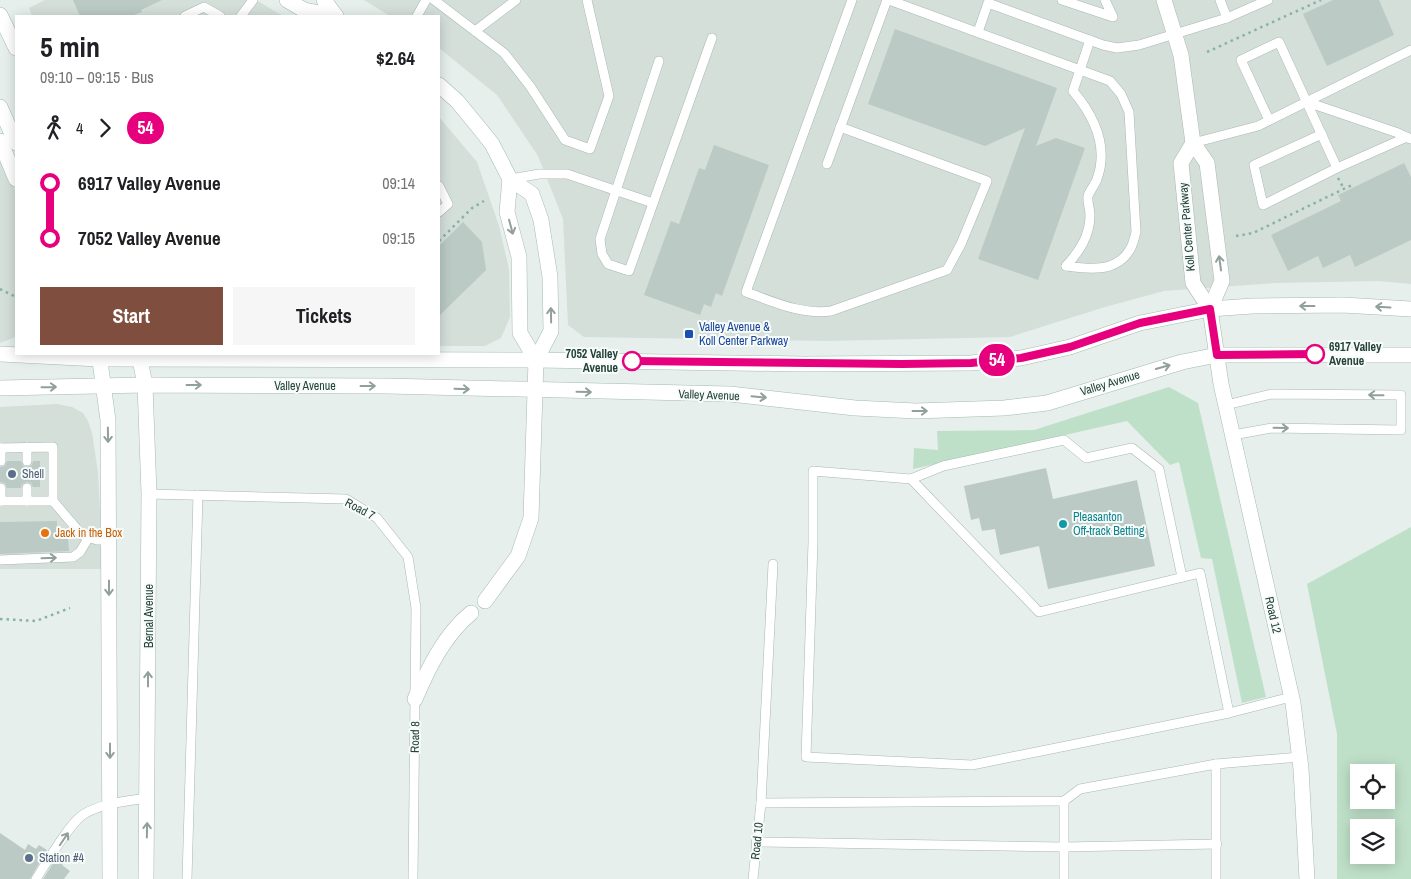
<!DOCTYPE html>
<meta charset="utf-8">
<style>
body{margin:0;font-family:"Archivo Narrow",sans-serif;background:#f6f6f6;color:#202124;height:100vh;display:flex;flex-direction:column;font-size:19px;white-space:nowrap}
*{box-sizing:border-box;margin:0}
p{font-size:16px;color:#757577}
.icon{flex:none;width:28px;height:28px;fill:none;stroke:currentColor;stroke-width:2;stroke-linecap:round;stroke-linejoin:round}
.map{position:relative;flex:1;overflow:hidden}
.side{position:absolute;left:15px;top:15px;width:425px;height:340px;display:flex;flex-direction:column;background:#fff;border-radius:0px;box-shadow:0 2px 12px #0003}
.side>*{flex:none}
.badge{padding:0 10px;border-radius:16px;font-size:18px;line-height:32px}
.fabs{position:absolute;left:1350px;top:764px;display:grid;gap:10px}
.fabs a{display:grid;place-items:center;width:45px;height:45px;border-radius:0px;background:#fff;box-shadow:0 2px 12px #0003;font-size:25px}
.map>.badge{position:absolute;translate:-50% -50%;box-shadow:0 0 0 2px #fff}
.legs{display:flex;align-items:center;gap:8px;height:55px;padding:0 25px;font-size:16px}
.legs p{margin-inline-start:auto}
.headline{display:flex;align-items:center;justify-content:space-between;height:85px;padding:0 25px}
h1{font-size:28px;font-weight:800;line-height:38px}
.action{display:flex;gap:10px;margin-top:auto;padding:10px 25px}
.action a{flex:1;height:58px;border-radius:0px;background:#7f4e3f;color:#fff;font-size:20px;font-weight:800;line-height:58px;text-align:center}
.action a+a{background:#f6f6f6;color:#202124}
ul{padding:0 25px;list-style:none}
li{display:flex;align-items:center;gap:18px;height:55px;font-size:19px}
li i{display:grid;place-items:center;width:8px;height:100%;margin:0 6px;background:currentColor}
li i::after{content:'';width:12px;height:12px;margin:-6px;border:4px solid;border-radius:50%;background:#fff}
li p{margin-inline-start:auto}
li:first-child i{background:linear-gradient(#0000 50%,currentColor 0)}
li:last-child i{background:linear-gradient(currentColor 50%,#0000 0)}
.map>svg:first-child{display:block}
.built{fill:#d4dfda}
.green{fill:#bfe0c8;fill-rule:evenodd}
.building{fill:#bbcac4}
.lines{fill:none;stroke-linecap:round;stroke-linejoin:round}
.lane-casing{stroke:#a8b8b2;stroke-width:10}
.street-casing{stroke:#a8b8b2;stroke-width:16}
.secondary-casing{stroke:#a4bbb3;stroke-width:16}
.path{stroke:#86b3a5;stroke-width:2.5;stroke-dasharray:2.5 4;stroke-linecap:butt}
.lane{stroke:#fff;stroke-width:9}
.street{stroke:#fff;stroke-width:15}
.secondary{stroke:#fff;stroke-width:15}
.oneway{stroke:#92a09c}
.line-1-casing{stroke:#fff;stroke-width:11}
.line-1{stroke:#e6007e;stroke-width:8}
.transit-dot{fill:#1a4fb4;stroke:#f7fbf9;stroke-width:2}
.stop-1-dot{fill:#fff;stroke:#e6007e;stroke-width:2.5}
.service-dot{fill:#5c6f8a;stroke:#f7fbf9;stroke-width:2}
.culture-dot{fill:#0f9aa8;stroke:#f7fbf9;stroke-width:2}
.food-dot{fill:#e8710a;stroke:#f7fbf9;stroke-width:2}
.labels{text-anchor:middle;stroke-width:4;stroke-linejoin:round;paint-order:stroke}
.street-label{font-size:12px;fill:#24423a;stroke:#f7fbf9}
.transit-label{font-size:12px;fill:#164399;stroke:#f7fbf9;text-anchor:start}
.stop-label{font-size:12px;font-weight:bold;fill:#24423a;stroke:#f7fbf9;text-anchor:start}
.service-label{font-size:12px;fill:#4e5e75;stroke:#f7fbf9;text-anchor:start}
.culture-label{font-size:12px;fill:#0d838f;stroke:#f7fbf9;text-anchor:start}
.food-label{font-size:12px;fill:#c56008;stroke:#f7fbf9;text-anchor:start}
</style>
<div class="map">
<svg width="1411" height="879" viewBox="0 0 1411 879">
<rect width="100%" height="100%" fill="#e6efeb"/>
<g class="built">
<path d="M45 0H256L283 16H32L29 8Z"/>
<path d="M364 0H1411V284L1379 281 1275 283 1164 291 1105 307 1010 337 828 341 584 337 568 325 563 219 538 156 497 95 439 48V16H390Z"/>
<path d="M439 117 477 162 499 226 509 269 510 317 501 338 485 346H439Z"/>
<path d="M0 158 16 192V337L0 343Z"/>
<path d="M57 404 72 407 83 413 88 421 92 433 98 472 103 569H0V407Z"/>
</g>
<g class="green">
<path d="M1169 387 1198 403 1266 697 1242 703 1212 559 1201 558 1179 462 1170 465 1127 421 913 469 914 448 938 450 937 431 1034 430Z"/>
<path d="M1411 527V879H1337V734L1307 584ZM1359 772H1386V800H1359ZM1359 828H1386V855H1359Z"/>
</g>
<g class="building">
<path d="M73 0H162L141 10 142 12 131 16H80Z"/>
<path d="M1333 0H1379L1394 35 1327 66 1303 14Z"/>
<path d="M895 29 1057 88 1036 146 1056 138 1085 148 1038 280 978 259 1025 128 985 146 868 104Z"/>
<path d="M714 145 769 165 722 296 716 293 711 307 704 304 700 315 644 295 671 221 679 224 699 168 705 170Z"/>
<path d="M1404 163 1411 177V240L1355 267 1350 255 1323 268 1318 256 1288 271 1271 235 1341 201 1338 195Z"/>
<path d="M463 222 482 242 486 270 439 316V246Z"/>
<path d="M7 461H21L23 466 27 467 32 465 33 461H40V487H33L31 483 27 482 22 484 21 488H7L5 483 0 482V467L5 466Z"/>
<path d="M1046 468 1053 499 1137 480 1155 566 1048 589 1039 546 1000 555 995 529 982 531 979 518 971 520 964 486Z"/>
<path d="M57 521V539H68L69 551 0 554V522Z"/>
<path d="M0 833 25 850 28 844 36 849 39 845 47 850 30 879H0Z"/>
<path d="M57 857 64 862 62 865 70 871 64 879H43Z"/>
</g>
<g class="lines">
<g class="lane-casing">
<g id="lane">
<path d="M434 0 504 53 530 86 565 140 590 149 609 96 587 0"/>
<path d="M889 0 1110 81 1121 94 1129 112 1136 232C1134 239 1133 246 1129 251 1115 273 1088 269 1066 266"/>
<path d="M1062 0 1113 17 1105 0"/>
<path d="M1220 0 1227 18"/>
<path d="M185 16 204 7 220 16"/>
<path d="M241 16 253 0"/>
<path d="M417 16 426 0"/>
<path d="M475 31 516 0"/>
<path d="M978 32 988 3 1103 45 1117 48 1139 45 1227 18 1268 0"/>
<path d="M659 61 600 239 602 254 608 264 629 271 712 38"/>
<path d="M1307 102 1398 133 1410 139"/>
<path d="M1269 120 1241 60 1279 42 1337 168"/>
<path d="M840 127 987 181 961 244 947 270 831 311C801 315 774 302 746 292L852 0"/>
<path d="M1322 134 1254 165 1263 205 1337 168 1407 137"/>
<path d="M1193 143 1258 126 1411 50"/>
<path d="M827 164 887 0"/>
<path d="M511 179 539 174H567L653 203"/>
<path d="M439 186 448 204 439 212"/>
<path d="M1066 266C1079 252 1090 236 1090 215 1090 209 1087 202 1088 196 1090 190 1095 185 1097 179 1109 146 1094 116 1073 91L1090 40"/>
<path d="M1226 405 1271 394 1401 395V430L1272 428 1233 435"/>
<path d="M27 447V461"/>
<path d="M0 448 53 447V501L82 535 97 540H109"/>
<path d="M1 461V448"/>
<path d="M911 479 943 466 1064 440 1086 458 1132 448 1159 469 1182 577"/>
<path d="M1 488V501"/>
<path d="M27 488V501"/>
<path d="M149 494 346 499 377 518 408 557 416 608 413 879"/>
<path d="M0 501H53"/>
<path d="M0 560 73 557 80 552 89 537"/>
<path d="M1229 713 1200 573 1039 612 911 479 813 471V542L806 757 972 765 1229 713 1291 697"/>
<path d="M1216 764V879"/>
<path d="M761 803 1064 801 1080 789 1216 764 1300 757"/>
<path d="M756 842 1064 847 1217 844"/>
<path d="M36 879C46 864 70 822 84 814 103 803 127 801 147 798"/>
<path d="M187 879 198 495"/>
<path d="M753 879 761 803 773 564"/>
<path d="M1064 879V801"/>
</g>
</g>
<g class="street-casing">
<g id="street">
<path d="M287 0 304 10 336 16"/>
<path d="M324 0 335 15"/>
<path d="M1164 0 1181 55 1193 143 1207 163 1222 281 1210 309"/>
<path d="M439 85 457 101 476 124 492 144 510 179 532 194 541 220 550 277 551 331 536 360 531 518 518 556 485 601"/>
<path d="M1193 143 1181 163 1193 283 1210 309 1221 384 1293 703 1301 769 1307 879"/>
<path d="M510 179 507 212 519 257 520 333 536 360"/>
<path d="M415 699C428 669 444 635 471 613"/>
</g>
</g>
<g class="secondary-casing">
<g id="secondary">
<path d="M0 15 16 48"/>
<path d="M0 107 16 143"/>
<path d="M0 141 16 179"/>
<path d="M0 354 99 359 536 360 804 364 971 363 1021 358 1070 347 1140 323 1210 309 1252 306 1343 305 1411 309"/>
<path d="M99 354 108 420 110 879"/>
<path d="M139 354 145 385 149 494 146 879"/>
<path d="M0 388 145 385 386 386 730 394 855 408 916 411 1004 408 1047 403 1182 362 1217 355H1411"/>
</g>
</g>
<g class="path">
<path d="M1207 52 1321 0"/>
<path d="M1338 178 1344 189"/>
<path d="M1236 236 1253 233 1354 184"/>
<path d="M439 241 472 208 484 201"/>
<path d="M0 289 16 297"/>
<path d="M0 619 36 621 70 608"/>
</g>
<use href="#lane" class="lane"/>
<use href="#street" class="street"/>
<use href="#secondary" class="secondary"/>
</g>
<defs><path id="oneway-shaft" d="M-6 0H5M1.5-3L5.5 0L1.5 3" fill="none" stroke-width="1.6" stroke-linecap="round" stroke-linejoin="round" transform="scale(1.25)"/></defs>
<g class="oneway">
<use href="#oneway-shaft" transform="translate(511 227) rotate(75)"/>
<use href="#oneway-shaft" transform="translate(1220 263) rotate(-98)"/>
<use href="#oneway-shaft" transform="translate(1307 306) rotate(180)"/>
<use href="#oneway-shaft" transform="translate(1383 307) rotate(-177)"/>
<use href="#oneway-shaft" transform="translate(551 315) rotate(-91)"/>
<use href="#oneway-shaft" transform="translate(1163 367) rotate(-16)"/>
<use href="#oneway-shaft" transform="translate(194 385)"/>
<use href="#oneway-shaft" transform="translate(368 386)"/>
<use href="#oneway-shaft" transform="translate(49 387) rotate(-1)"/>
<use href="#oneway-shaft" transform="translate(462 389) rotate(2)"/>
<use href="#oneway-shaft" transform="translate(584 392) rotate(1)"/>
<use href="#oneway-shaft" transform="translate(1376 395) rotate(-179)"/>
<use href="#oneway-shaft" transform="translate(759 397) rotate(5)"/>
<use href="#oneway-shaft" transform="translate(920 411)"/>
<use href="#oneway-shaft" transform="translate(1281 428) rotate(1)"/>
<use href="#oneway-shaft" transform="translate(108 435) rotate(89)"/>
<use href="#oneway-shaft" transform="translate(49 558) rotate(-2)"/>
<use href="#oneway-shaft" transform="translate(109 588) rotate(90)"/>
<use href="#oneway-shaft" transform="translate(148 679) rotate(-90)"/>
<use href="#oneway-shaft" transform="translate(110 751) rotate(90)"/>
<use href="#oneway-shaft" transform="translate(147 830) rotate(-89)"/>
<use href="#oneway-shaft" transform="translate(64 839) rotate(-56)"/>
</g>
<g class="lines">
<g class="line-1-casing">
<path id="line-1" d="M632 361 902 364 971 363 1021 358 1070 347 1140 323 1210 309 1217 355 1315 354"/>
</g>
<use href="#line-1" class="line-1"/>
</g>
<rect class="transit-dot" x="684" y="329" width="10" height="10" rx="2.5"/>
<g class="stop-1-dot">
<circle cx="1315" cy="354" r="9"/>
<circle cx="632" cy="361" r="9"/>
</g>
<g class="service-dot">
<circle cx="12" cy="474" r="5"/>
<circle cx="29" cy="858" r="5"/>
</g>
<circle class="culture-dot" cx="1063" cy="524" r="5"/>
<circle class="food-dot" cx="45" cy="533" r="5"/>
<g class="labels">
<g class="street-label">
<text transform="translate(1187 227) rotate(-95)" y="4">Koll Center Parkway</text>
<text transform="translate(1110 383) rotate(-17)" y="4">Valley Avenue</text>
<text x="305" y="390">Valley Avenue</text>
<text transform="translate(709 395) rotate(2)" y="4">Valley Avenue</text>
<text transform="translate(360 509) rotate(28)" y="4">Road 7</text>
<text transform="translate(1273 615) rotate(77)" y="4">Road 12</text>
<text transform="translate(149 616) rotate(-90)" y="4">Bernal Avenue</text>
<text transform="translate(415 737) rotate(-89)" y="4">Road 8</text>
<text transform="translate(757 841) rotate(-84)" y="4">Road 10</text>
</g>
<g class="transit-label">
<text x="699" y="331">Valley Avenue &amp;<tspan x="699" dy="14">Koll Center Parkway</tspan></text>
</g>
<g class="stop-label">
<text x="1329" y="351">6917 Valley<tspan x="1329" dy="14">Avenue</tspan></text>
<text x="618" y="358" text-anchor="end">7052 Valley<tspan x="618" dy="14">Avenue</tspan></text>
</g>
<g class="service-label">
<text x="22" y="478">Shell</text>
<text x="39" y="862">Station #4</text>
</g>
<g class="culture-label">
<text x="1073" y="521">Pleasanton<tspan x="1073" dy="14">Off-track Betting</tspan></text>
</g>
<g class="food-label">
<text x="55" y="537">Jack in the Box</text>
</g>
</g>
</svg>
<div class="fabs">
<a><svg class="icon" aria-label="locate" viewBox="0 0 24 24"><circle cx="12" cy="12" r="6"/><path d="M12 2v4M12 18v4M2 12h4M18 12h4"/></svg></a>
<a><svg class="icon" aria-label="layers" viewBox="0 0 24 24"><path d="M12 4l9 5-9 5-9-5zM3 14l9 5 9-5"/></svg></a>
</div>
<b class="badge" style="left:997px;top:360px;background:#e6007e;color:#fff">54</b>
<section class="side">
<div class="headline"><div><h1>5 min</h1><p>09:10 – 09:15 · Bus</p></div><b>$2.64</b></div>
<div class="legs"><svg class="icon" aria-label="walk" viewBox="0 0 24 24"><circle cx="13" cy="4" r="2"/><path d="M13 8l-2 6 4 7M11 14l-3 7M7 12l3-4h3l4 4"/></svg>4<svg class="icon" aria-label="forward" viewBox="0 0 24 24"><path d="M9 5l7 7-7 7"/></svg><b class="badge" style="background:#e6007e;color:#fff">54</b></div>
<ul>
<li><i style="color:#e6007e"></i><b>6917 Valley Avenue</b><p>09:14</p></li>
<li><i style="color:#e6007e"></i><b>7052 Valley Avenue</b><p>09:15</p></li>
</ul>
<div class="action"><a>Start</a><a>Tickets</a></div>
</section>
</div>
